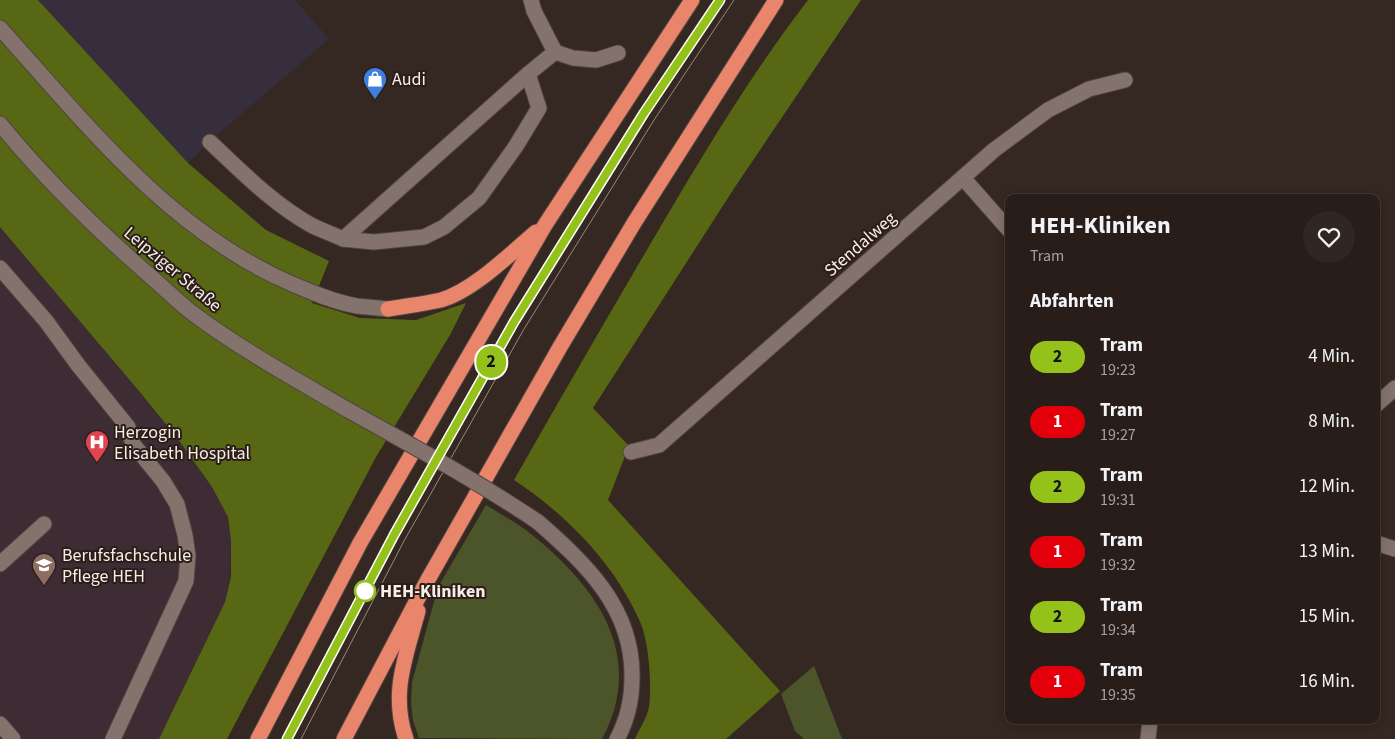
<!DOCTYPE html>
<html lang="de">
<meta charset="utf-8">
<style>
body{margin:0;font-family:"Source Sans 3",sans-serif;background:#302622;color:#f1f3f6;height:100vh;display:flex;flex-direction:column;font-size:19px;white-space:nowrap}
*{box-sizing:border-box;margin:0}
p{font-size:16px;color:#a5a2a2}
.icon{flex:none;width:28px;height:28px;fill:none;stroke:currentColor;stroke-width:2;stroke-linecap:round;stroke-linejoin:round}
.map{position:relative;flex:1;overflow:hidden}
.side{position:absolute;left:1005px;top:194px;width:375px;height:530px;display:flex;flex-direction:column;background:#281d19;border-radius:10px;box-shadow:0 2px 12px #0003,0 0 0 1px #443b38}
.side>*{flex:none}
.badge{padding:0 10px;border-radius:16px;font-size:18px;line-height:32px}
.map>.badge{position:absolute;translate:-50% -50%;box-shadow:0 0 0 2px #fff}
h2{padding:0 25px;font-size:19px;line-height:45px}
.round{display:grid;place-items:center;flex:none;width:52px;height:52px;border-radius:26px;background:#302622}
.summary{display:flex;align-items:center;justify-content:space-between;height:85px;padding:0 25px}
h1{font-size:24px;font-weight:700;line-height:38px}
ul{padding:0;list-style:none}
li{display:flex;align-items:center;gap:15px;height:65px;padding:0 25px}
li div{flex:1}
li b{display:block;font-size:19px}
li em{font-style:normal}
li .badge{min-width:55px;font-weight:700;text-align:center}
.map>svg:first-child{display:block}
.industrial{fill:#372e3d}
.medical{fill:#3e2c35}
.green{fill:#4b5529}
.forest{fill:#586713}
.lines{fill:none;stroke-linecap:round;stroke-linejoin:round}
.minor-casing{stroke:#514540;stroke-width:17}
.highway-casing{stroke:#514540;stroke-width:17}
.minor{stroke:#84736c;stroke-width:15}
.highway{stroke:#e9856a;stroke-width:15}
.tram{stroke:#958984;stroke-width:1}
.minor-bridge-casing{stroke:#514540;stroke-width:17;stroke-linecap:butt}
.minor-bridge{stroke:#84736c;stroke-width:15}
.line-casing{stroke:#fff;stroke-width:11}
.line{stroke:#94c11a;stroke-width:8}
.stop-dot{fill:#fff;stroke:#94c11a;stroke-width:2.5}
.labels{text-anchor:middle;stroke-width:4;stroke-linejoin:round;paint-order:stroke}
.poi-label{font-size:18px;fill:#f7ede9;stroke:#2b1d18;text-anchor:start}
.street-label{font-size:18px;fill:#f7ede9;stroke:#2b1d18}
.stop-label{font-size:18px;font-weight:bold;fill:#f7ede9;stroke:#2b1d18;text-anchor:start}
</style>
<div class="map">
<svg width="1395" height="739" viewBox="0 0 1395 739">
<rect width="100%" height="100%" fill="#352721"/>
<path class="industrial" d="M38 0H295L329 39 218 134 188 163Z"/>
<path class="medical" d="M0 227 139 391 178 439 212 487 228 517 231 541 230 574 225 602 159 739H0Z"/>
<g class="green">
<path d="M486 505C501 514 517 523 531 534 596 586 647 655 602 739L419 738 413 721 411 703 412 682 438 587Z"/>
<path d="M814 666 842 739H804L795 731 781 694Z"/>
</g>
<g class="forest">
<path d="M0 0H38L188 163 266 230 329 261 312 303 360 318 416 320 466 303 450 335 376 457 227 739H159L225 602 231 576V541L228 517 212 487 178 439 139 391 0 227Z"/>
<path d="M808 0H861L733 190 593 408 629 446 608 500 780 691 726 739H635C639 729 647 718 649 707 652 686 649 644 641 624 616 565 567 515 514 480 558 402 603 325 648 248 698 163 748 78 808 0Z"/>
</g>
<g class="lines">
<g class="minor-casing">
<g id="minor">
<path d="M0 28C86 124 169 230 290 283 311 292 334 302 357 306 367 307 378 308 388 309"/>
<path d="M555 52 573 58 596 60 618 53"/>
<path d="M0 124C45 179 95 228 149 275 163 287 176 300 191 312 240 349 295 379 348 410"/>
<path d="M210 142C242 172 272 203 311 225 321 230 332 234 343 239L528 74"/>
<path d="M964 179 1009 230"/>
<path d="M343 239 374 242 424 237 444 227 479 198 516 146 539 108 528 74 555 52 534 11 531 0"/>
<path d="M0 268 46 321 78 365 128 427 133 444 163 481 177 504 185 535 188 556 186 581 113 739"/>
<path d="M1376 405 1395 388"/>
<path d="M631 452 659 445 994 150 1048 110 1089 89 1125 80"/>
<path d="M538 522C586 564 633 608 632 677 632 699 628 719 617 739"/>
<path d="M1376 543 1395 549"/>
<path d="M0 564 44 524"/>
<path d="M0 724 13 739"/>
<path d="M1148 739 1150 720"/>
</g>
</g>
<g class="highway-casing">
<g id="highway">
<path d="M388 309C405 306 424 304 441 300 473 291 511 253 536 232"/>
<path d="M258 739 360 543 545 225 692 0"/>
<path d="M344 739 426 583 560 347 634 223 776 0"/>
<path d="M406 739C390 693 406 656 418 611"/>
</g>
</g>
<use href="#minor" class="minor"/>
<use href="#highway" class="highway"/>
<g class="tram">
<path d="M287 739 394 535 514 322 644 113 720 0"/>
<path d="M301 739 404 541 524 329 654 120 734 0"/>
</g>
<g class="minor-bridge-casing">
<path id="minor-bridge" d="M348 410C413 446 477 481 538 522"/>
</g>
<use href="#minor-bridge" class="minor-bridge"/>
</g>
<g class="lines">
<g class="line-casing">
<path id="line" d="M287 739 394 535 514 322 644 113 720 0"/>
</g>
<use href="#line" class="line"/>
</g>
<defs>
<g id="shop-pin" transform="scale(1.25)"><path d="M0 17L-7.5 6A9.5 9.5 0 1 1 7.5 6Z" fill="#3f7fe0" stroke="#2b1d18"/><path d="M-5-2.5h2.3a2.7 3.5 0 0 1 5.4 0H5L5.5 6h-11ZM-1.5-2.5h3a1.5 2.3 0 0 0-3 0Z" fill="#fff"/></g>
<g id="hospital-pin" transform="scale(1.25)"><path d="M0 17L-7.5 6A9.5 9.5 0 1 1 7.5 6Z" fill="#e0444e" stroke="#2b1d18"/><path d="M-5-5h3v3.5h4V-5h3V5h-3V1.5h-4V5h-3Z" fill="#fff"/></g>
<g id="school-pin" transform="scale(1.25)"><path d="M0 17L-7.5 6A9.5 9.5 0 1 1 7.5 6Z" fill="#8d6e63" stroke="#2b1d18"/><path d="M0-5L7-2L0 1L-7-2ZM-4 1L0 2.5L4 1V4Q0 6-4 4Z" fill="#fff"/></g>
</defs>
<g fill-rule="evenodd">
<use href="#shop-pin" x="375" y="79"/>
<use href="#hospital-pin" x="97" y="442"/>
<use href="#school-pin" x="44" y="565"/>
</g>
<circle class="stop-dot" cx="365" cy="591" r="10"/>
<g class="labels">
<g class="poi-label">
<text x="392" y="85">Audi</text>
<text x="114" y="438">Herzogin<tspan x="114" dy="21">Elisabeth Hospital</tspan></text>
<text x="62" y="561">Berufsfachschule<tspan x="62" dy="21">Pflege HEH</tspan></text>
</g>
<g class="street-label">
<text transform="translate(860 244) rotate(-41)" y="6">Stendalweg</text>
<text transform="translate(173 269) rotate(40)" y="6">Leipziger Straße</text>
</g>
<g class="stop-label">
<text x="380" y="597">HEH-Kliniken</text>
</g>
</g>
</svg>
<b class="badge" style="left:491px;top:362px;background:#94c11a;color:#111">2</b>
<section class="side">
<div class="summary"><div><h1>HEH-Kliniken</h1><p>Tram</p></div><a class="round"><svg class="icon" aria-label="heart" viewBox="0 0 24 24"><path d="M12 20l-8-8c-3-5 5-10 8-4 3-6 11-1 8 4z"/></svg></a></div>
<h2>Abfahrten</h2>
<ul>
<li><span class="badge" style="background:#94c11a;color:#111">2</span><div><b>Tram</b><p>19:23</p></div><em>4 Min.</em></li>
<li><span class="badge" style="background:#e3000b;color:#fff">1</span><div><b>Tram</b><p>19:27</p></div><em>8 Min.</em></li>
<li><span class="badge" style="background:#94c11a;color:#111">2</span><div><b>Tram</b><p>19:31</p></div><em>12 Min.</em></li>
<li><span class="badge" style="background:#e3000b;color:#fff">1</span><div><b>Tram</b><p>19:32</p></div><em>13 Min.</em></li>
<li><span class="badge" style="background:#94c11a;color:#111">2</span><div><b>Tram</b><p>19:34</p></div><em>15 Min.</em></li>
<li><span class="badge" style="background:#e3000b;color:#fff">1</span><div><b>Tram</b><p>19:35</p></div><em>16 Min.</em></li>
</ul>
</section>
</div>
